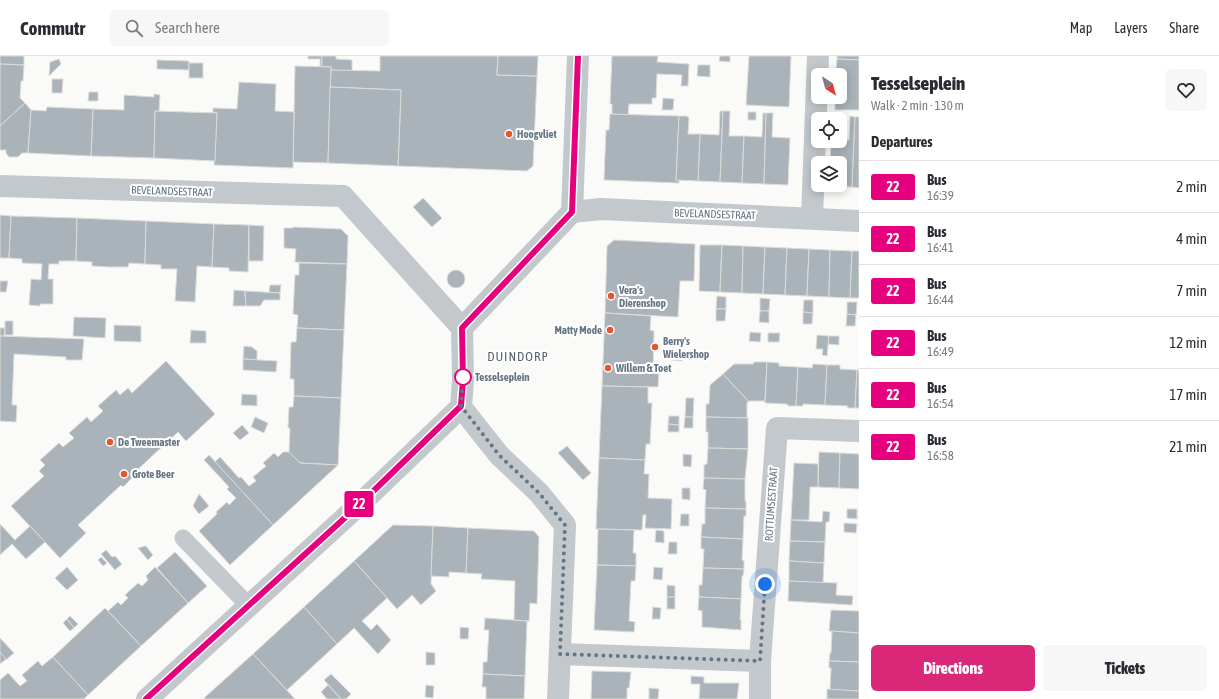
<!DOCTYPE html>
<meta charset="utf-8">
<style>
body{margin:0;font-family:"Asap Condensed",sans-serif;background:#f7f7f7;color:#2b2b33;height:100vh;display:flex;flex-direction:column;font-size:15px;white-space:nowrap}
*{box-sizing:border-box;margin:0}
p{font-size:13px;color:#7c7c81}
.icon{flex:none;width:22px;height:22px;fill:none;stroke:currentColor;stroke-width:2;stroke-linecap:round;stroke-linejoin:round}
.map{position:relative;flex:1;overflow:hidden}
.details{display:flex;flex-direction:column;background:#fff;width:360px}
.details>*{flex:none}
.badge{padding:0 8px;border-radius:3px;font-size:14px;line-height:26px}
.needle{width:26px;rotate:144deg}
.buttons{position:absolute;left:811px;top:12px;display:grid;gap:8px}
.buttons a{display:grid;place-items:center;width:36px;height:36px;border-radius:6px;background:#fff;box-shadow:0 2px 10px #0003;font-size:20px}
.you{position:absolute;width:20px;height:20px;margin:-10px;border:3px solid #fff;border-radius:50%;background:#1a73e8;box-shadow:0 0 0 6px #1a73e833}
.map>.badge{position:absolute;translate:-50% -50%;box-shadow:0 0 0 2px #fff}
h2{padding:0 12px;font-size:15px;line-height:36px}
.round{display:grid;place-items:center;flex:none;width:42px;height:42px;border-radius:6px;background:#f7f7f7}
.headline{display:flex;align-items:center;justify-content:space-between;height:68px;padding:0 12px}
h1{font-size:19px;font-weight:800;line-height:30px}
.action{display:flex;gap:8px;margin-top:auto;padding:8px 12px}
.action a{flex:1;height:46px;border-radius:6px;background:#db2777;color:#fff;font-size:16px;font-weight:800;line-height:46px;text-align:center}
.action a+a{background:#f7f7f7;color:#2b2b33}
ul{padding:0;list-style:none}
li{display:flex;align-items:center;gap:12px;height:52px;padding:0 12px;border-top:1px solid #e1e1e2}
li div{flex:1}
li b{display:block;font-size:15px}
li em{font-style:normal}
li .badge{min-width:44px;font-weight:700;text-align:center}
header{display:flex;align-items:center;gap:24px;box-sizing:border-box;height:56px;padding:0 20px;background:#fff;border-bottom:1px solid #e1e1e2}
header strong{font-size:19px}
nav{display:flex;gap:22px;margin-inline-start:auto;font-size:14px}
.search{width:280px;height:36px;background:#f7f7f7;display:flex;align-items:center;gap:10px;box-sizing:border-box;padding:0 14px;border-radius:6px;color:#7c7c81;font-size:15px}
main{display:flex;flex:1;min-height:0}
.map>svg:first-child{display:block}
.building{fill:#aab3b9;stroke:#dcdcda}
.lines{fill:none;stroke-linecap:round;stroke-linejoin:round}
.service{stroke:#c3c8cc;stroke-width:17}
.minor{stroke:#c3c8cc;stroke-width:22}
.line-casing{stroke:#fff;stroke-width:9}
.line{stroke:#e6007e;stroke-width:6}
.walk{stroke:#657683;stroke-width:4;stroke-dasharray:0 7.2}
.poi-dot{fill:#e4572e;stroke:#fff;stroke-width:1.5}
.stop-dot{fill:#fff;stroke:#e6007e;stroke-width:2}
.labels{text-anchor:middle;stroke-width:4;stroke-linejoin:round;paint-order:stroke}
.poi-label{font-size:11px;font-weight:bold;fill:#657683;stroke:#fff;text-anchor:start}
.street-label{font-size:11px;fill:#657683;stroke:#fff}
.stop-label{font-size:11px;font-weight:bold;fill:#657683;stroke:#fff;text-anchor:start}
.quarter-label{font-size:13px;letter-spacing:1px;fill:#57646e;stroke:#fff}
</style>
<header>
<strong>Commutr</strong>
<div class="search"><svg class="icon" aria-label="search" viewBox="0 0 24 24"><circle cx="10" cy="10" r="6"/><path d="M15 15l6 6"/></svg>Search here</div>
<nav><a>Map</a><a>Layers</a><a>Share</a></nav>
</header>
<main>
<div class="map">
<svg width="859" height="643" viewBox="0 0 859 643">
<rect width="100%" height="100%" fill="#fafaf8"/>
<g class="building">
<path d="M0 0H24V9L0 8Z"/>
<path d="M308 0H322V11H320V3H308Z"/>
<path d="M322 0H336V3L352 4V15L331 14V11H322Z"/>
<path d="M380 0H498L497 19 537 20 533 110 527 115 398 110 401 34 330 31 331 14 380 15Z"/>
<path d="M498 0H538L537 20 497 19Z"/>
<path d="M612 0H658L657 6 689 8 688 30H681L682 19 657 18 656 42H652V48H629L628 59 612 58V48H610Z"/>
<path d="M720 0H730V6L719 5Z"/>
<path d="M749 0H791L789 51 746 49Z"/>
<path d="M837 0H859V4L837 3Z"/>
<path d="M59 3 61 8 49 20 50 6Z"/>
<path d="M837 3 859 4V54H835V41H840V19H836Z"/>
<path d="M157 4 189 5V14L157 13Z"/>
<rect x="189" y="7" width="14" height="15"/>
<path d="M0 8 24 9 23 25H21L20 42 25 47 0 70Z"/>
<path d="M698 9H710V21L697 20Z"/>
<path d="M295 10 331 11 328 107 293 106Z"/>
<path d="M52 23H63L62 37H52Z"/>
<path d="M239 26 276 28 275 55 294 56 293 112 214 109 217 57H213V52L237 53Z"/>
<path d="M330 31 401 34 398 110 328 107Z"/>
<path d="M89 36H98V45H88Z"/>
<path d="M154 38 160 39 159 55H155L154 102 91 100 93 53 124 54V39L154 41Z"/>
<path d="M663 42 674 43 673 54H662Z"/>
<path d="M25 47 31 54 28 97H22L18 101H9L6 97V94H0V70Z"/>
<path d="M47 51 93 53 91 100 28 97 31 54 46 55Z"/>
<path d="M155 55 217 57 215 105 154 102Z"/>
<path d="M720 55H723L720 126 698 125 700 78 719 79Z"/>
<path d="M723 55H730L729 80H744L742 127 720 126Z"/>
<rect x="748" y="56" width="8" height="8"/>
<path d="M763 57H766L764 128 742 127 744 80 762 81Z"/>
<path d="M766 57H773L772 81 790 82 788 129 764 128Z"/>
<path d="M610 58 679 60 676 124H679V127L604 124 606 74H609Z"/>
<path d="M679 60H687V61H689L688 78H700L698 125 676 124Z"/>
<path d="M850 60 855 61 852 131 829 130V129H840V107H830L831 85 849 84Z"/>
<path d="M855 61H859V132L852 131Z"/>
<path d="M423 142 442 162 432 171 413 151Z"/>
<path d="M0 159 11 160 9 202H0Z"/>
<path d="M11 160 77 162 76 205H59V208H49L48 223H53V248H40V250L29 249 31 223 41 224 42 208 22 207V203L9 202Z"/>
<path d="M77 162 146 165 145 208 129 207 128 211H109L92 210V206L76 205Z"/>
<path d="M146 165 214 168 212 211 197 210 195 246 175 245 177 213H161V209L145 208Z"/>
<path d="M214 168 249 169 248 216 229 215V212L212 211Z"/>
<path d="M249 169 264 170 263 205H249Z"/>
<path d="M293 171 341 173 348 180 347 208 295 206 296 193 284 192V172H293Z"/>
<path d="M614 184 695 188 694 225H680L678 261 605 257 607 190Z"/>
<path d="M700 189H722L720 236 699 235Z"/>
<path d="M722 189 743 190 742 237 720 236Z"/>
<path d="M743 190 765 191 763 238 742 237Z"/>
<path d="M765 191 787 192 785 239 763 238Z"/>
<path d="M787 192 809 193 807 240 785 239Z"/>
<path d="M809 193 830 194 829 241 807 240Z"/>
<path d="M830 194 852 195 850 242 829 241Z"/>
<path d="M852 195H859V242H850Z"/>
<path d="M299 207 347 208 344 274 297 272 298 259 293 258 295 219H299Z"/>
<circle cx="456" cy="223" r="9"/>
<path d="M0 225H8L6 236H0Z"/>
<path d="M270 229H281L280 237 269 236Z"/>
<path d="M234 234 245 235 246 250H233Z"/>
<path d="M245 235 280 237V244H264L260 250H246Z"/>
<path d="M717 240 726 241V253H716Z"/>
<path d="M760 242 770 243 769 255H760Z"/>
<path d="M804 244H813V257L803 256Z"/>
<path d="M847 246H857L856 259 847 258Z"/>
<path d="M716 253H726L725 265H716Z"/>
<path d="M760 255H769V267L759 266Z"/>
<path d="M803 256 813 257 812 268H803Z"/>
<path d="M605 257 651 260 650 274 654 275 653 315H659L658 331 602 330Z"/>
<path d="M847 258 856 259 855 270H846Z"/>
<path d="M74 261 106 262 105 282 73 280Z"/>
<rect x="5" y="265" width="8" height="14"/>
<path d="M114 269 141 270V286L114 285Z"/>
<path d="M0 272H5L4 280H0Z"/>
<path d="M297 272 344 274 341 342 294 340V323H290L291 286H296Z"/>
<path d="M191 274 206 275V287H190Z"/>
<path d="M750 276 761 277 760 286 749 285Z"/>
<path d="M768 277H780L779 286H768Z"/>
<path d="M817 279 829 280 827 300 822 299 823 293H816Z"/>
<path d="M0 280 84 283 82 304H66V301L14 298 12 349H17L16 366 0 365Z"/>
<path d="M829 280H839V289L828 288Z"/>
<path d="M244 290 252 291 257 295V304L243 303Z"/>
<path d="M671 296H682V305L671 304Z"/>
<path d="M243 303 277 305 276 316 243 314Z"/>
<path d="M166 305 215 358 186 385 178 376 135 416 136 418 123 431 121 429 78 469 86 477 60 502 11 450 44 420 39 415 45 409 40 404 59 387 63 391 74 382 69 377 87 361 91 366 103 355 98 350 116 334 120 339 128 332 132 337Z"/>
<path d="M754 306H767L765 345H749V346L723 318 734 308H753Z"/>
<path d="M767 306 779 307V310L798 311 796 350H788L787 348 765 347Z"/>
<path d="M813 308 827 309 825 349 803 348V350H796L798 311 812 312Z"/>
<path d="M827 309H840V313L857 314 855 352H847L848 350 825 349Z"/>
<path d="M857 314H859V352H855Z"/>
<path d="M723 318 749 346H747V362L706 361V348H709L710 329Z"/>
<path d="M602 330 648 331V347H652L650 388H646L645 404 599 402Z"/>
<path d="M242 338 257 339V350L241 349Z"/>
<path d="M294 340 341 342 338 409 300 407 289 396 290 372H288L289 351H293Z"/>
<path d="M686 342H694L693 361H685Z"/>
<path d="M669 360H679V369L668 368Z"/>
<path d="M255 361 268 367 264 377 251 371Z"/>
<path d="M685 361H693V372H684Z"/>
<path d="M706 361 748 362V393L708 392V376H706Z"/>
<path d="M668 368 679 369V376H668Z"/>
<path d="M242 369 249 377 240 384 233 377Z"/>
<path d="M567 390 591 417 583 424 558 397Z"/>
<path d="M708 392 748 393 745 423 704 422V409L707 408Z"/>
<path d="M283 396H289L300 407 338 409 273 469 215 406 220 401 239 422 241 421 249 430 256 425 253 421 266 410 263 407 274 397 278 401Z"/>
<path d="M819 396 840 397 839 432 818 431Z"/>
<path d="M840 397 859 398V433L839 432Z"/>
<path d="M683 398 692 399 691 411 683 410Z"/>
<path d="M209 399 273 469 230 509 199 475 217 458 216 456 227 446 229 449 236 442 227 433 229 431 204 404Z"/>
<path d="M599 402 645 404 644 418H649L648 442 672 443 671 473 645 472 646 459H643L642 474 596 473Z"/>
<path d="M794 407 818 408V431H810L809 464H791Z"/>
<path d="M704 422 745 423V445H746V453L705 452 706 434 703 433Z"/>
<path d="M682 432H690V444L682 443Z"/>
<path d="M199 438 209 450 199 458 193 450Z"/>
<path d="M705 452 746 453V460H744L743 483 701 481 702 468H705Z"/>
<path d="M847 453H857V463L847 462Z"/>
<path d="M823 455 830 456 829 466H826L825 486 790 485 791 464 822 466Z"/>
<path d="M681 458H689V470H680Z"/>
<path d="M844 467 857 468 856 477 844 476Z"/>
<path d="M0 468 15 484 30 470 45 486 26 503 12 488 0 499Z"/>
<path d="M393 469 433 470 431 528 436 535 421 549 412 539 397 553 354 505Z"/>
<path d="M433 470 468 472 466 517 449 516V521L431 520Z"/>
<path d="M468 472 534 475 539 481 537 548 530 547 529 565 514 564 515 525 481 523 482 518 466 517Z"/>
<path d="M598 473 634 474 633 497H636V510L597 509Z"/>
<path d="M656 474 664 475V487L655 486Z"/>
<path d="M701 481 743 483 742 504 744 505V513L703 512 704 493H701Z"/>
<path d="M790 485 825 486 824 507 789 505Z"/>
<path d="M669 486H677V498H668Z"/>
<path d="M146 490 153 499 148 504 138 492Z"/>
<path d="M106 494 112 501 115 500 122 508 115 514 101 498Z"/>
<path d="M175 496 207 530 188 547 157 512Z"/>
<path d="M101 501 107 507 103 510 98 504Z"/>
<path d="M354 505 387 542 362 565 371 574 377 568 391 584 378 598 354 572 337 588 304 551Z"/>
<path d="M789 505 824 507 823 527 789 525Z"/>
<path d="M597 509 636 510 635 525H631L629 565 635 566 634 576 594 574Z"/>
<path d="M67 511 78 524 67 534 55 522Z"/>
<path d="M155 511 188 547 141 590 108 555 118 546 121 549 128 542 125 539 138 527 142 530 148 524 146 520Z"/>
<path d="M654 511 663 512 662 524 653 523Z"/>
<path d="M703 512 744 513 743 520H742L741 543 699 541V529H702Z"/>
<path d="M789 525 837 527 836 539 853 540 852 549 788 545Z"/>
<path d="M667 529 675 530V541H667Z"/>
<rect x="667" y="541" width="8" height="12"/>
<path d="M699 541 741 543 740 564H741V574L702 571V555L698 554Z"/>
<path d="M304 551 337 588 287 634 253 598Z"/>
<path d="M653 551 661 552 660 563H652Z"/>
<path d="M105 552 141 590 88 639 53 601Z"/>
<path d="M831 554 859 555V577L829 575Z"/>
<path d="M70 560 78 568 74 572 67 563Z"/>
<path d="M485 562 527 565 525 620 483 618V606H487L489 574H484Z"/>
<path d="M67 563 74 572 70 575 63 567Z"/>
<path d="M460 571 469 572 468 583H460Z"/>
<path d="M832 575 859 577V606L829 605 830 597H831Z"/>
<path d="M0 582 14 597 6 604 0 596Z"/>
<path d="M0 596 6 603 0 608Z"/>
<path d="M426 596 435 597V609H426Z"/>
<path d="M253 598 295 643H205L204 642Z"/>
<path d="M53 601 88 639 84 643H0V624L8 617 20 630 27 625 22 619 38 605 42 610Z"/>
<path d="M829 605 859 606V635L830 634 831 612H829Z"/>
<path d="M592 615 631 616 629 632H627V643H591Z"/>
<path d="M331 618 351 638 346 643H341L324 624Z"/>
<path d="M483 618 525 620 524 643H486V631H482Z"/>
<path d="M691 620 704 621V627H739L737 643H699L700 628H691Z"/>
<path d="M328 629 341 643H327L321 636Z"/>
<path d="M426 629 434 630 433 642 425 641Z"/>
<path d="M649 632 659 633 658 643H649Z"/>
<path d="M827 633 859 635V643H827Z"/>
</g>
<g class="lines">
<path class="service" d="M183 482 249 550"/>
<g class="minor">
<path d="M0 130 343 140 462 272"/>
<path d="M572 156 601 153 859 165"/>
<path d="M572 156 578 0"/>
<path d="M812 162 818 0"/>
<path d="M560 598 760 605"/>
<path d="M147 643 359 449 461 351"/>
<path d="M558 643 565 469 539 437 499 399 461 351 463 324 462 272 572 156"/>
<path d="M760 643V605L777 372 859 375"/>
</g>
</g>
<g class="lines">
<g class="line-casing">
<path id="line" d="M146 643 359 449 461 350 463 324 462 272 572 156 578 0"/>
</g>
<use href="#line" class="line"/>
<path class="walk" d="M463 321 461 350 499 399 539 437 565 469 560 598 760 605 765 528"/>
</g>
<g class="poi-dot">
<circle cx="509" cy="78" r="4"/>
<circle cx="611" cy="240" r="4"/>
<circle cx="610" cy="274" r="4"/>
<circle cx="655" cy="291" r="4"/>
<circle cx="608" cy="312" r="4"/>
<circle cx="110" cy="386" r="4"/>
<circle cx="124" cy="418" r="4"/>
</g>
<circle class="stop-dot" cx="463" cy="321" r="8"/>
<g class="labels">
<g class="poi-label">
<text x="517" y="82">Hoogvliet</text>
<text x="619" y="238">Vera's<tspan x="619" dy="13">Dierenshop</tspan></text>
<text x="602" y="278" text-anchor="end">Matty Mode</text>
<text x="663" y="289">Berry's<tspan x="663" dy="13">Wielershop</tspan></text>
<text x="616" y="316">Willem &amp; Toet</text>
<text x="118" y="390">De Tweemaster</text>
<text x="132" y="422">Grote Beer</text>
</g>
<g class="street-label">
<text transform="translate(172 135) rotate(2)" y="4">BEVELANDSESTRAAT</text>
<text transform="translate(715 158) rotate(2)" y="4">BEVELANDSESTRAAT</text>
<text transform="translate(771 448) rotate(-86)" y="4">ROTTUMSESTRAAT</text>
</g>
<g class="stop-label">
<text x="475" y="325">Tesselseplein</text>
</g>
<g class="quarter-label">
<text x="518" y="305">DUINDORP</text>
</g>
</g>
</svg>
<div class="buttons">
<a><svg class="needle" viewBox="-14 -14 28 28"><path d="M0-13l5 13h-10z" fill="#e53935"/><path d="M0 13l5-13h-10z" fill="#7c7c81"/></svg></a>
<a><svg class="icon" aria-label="locate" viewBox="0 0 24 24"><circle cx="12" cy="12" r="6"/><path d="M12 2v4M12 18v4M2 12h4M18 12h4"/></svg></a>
<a><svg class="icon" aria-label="layers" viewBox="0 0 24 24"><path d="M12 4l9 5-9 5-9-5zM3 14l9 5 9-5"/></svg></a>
</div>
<div class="you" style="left:765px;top:528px"></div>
<b class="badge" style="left:359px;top:448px;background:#e6007e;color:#fff">22</b>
</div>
<section class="details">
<div class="headline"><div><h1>Tesselseplein</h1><p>Walk · 2 min · 130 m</p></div><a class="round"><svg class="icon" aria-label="heart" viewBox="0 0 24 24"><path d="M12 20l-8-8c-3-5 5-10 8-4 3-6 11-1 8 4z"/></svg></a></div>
<h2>Departures</h2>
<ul>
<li><span class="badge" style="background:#e6007e;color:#fff">22</span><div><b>Bus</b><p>16:39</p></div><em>2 min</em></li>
<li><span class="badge" style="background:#e6007e;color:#fff">22</span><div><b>Bus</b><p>16:41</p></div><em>4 min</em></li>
<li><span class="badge" style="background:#e6007e;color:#fff">22</span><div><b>Bus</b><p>16:44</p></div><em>7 min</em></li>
<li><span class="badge" style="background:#e6007e;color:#fff">22</span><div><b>Bus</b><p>16:49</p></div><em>12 min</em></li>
<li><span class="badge" style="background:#e6007e;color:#fff">22</span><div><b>Bus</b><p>16:54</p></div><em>17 min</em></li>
<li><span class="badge" style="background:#e6007e;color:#fff">22</span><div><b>Bus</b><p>16:58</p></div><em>21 min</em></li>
</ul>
<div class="action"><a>Directions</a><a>Tickets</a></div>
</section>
</main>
